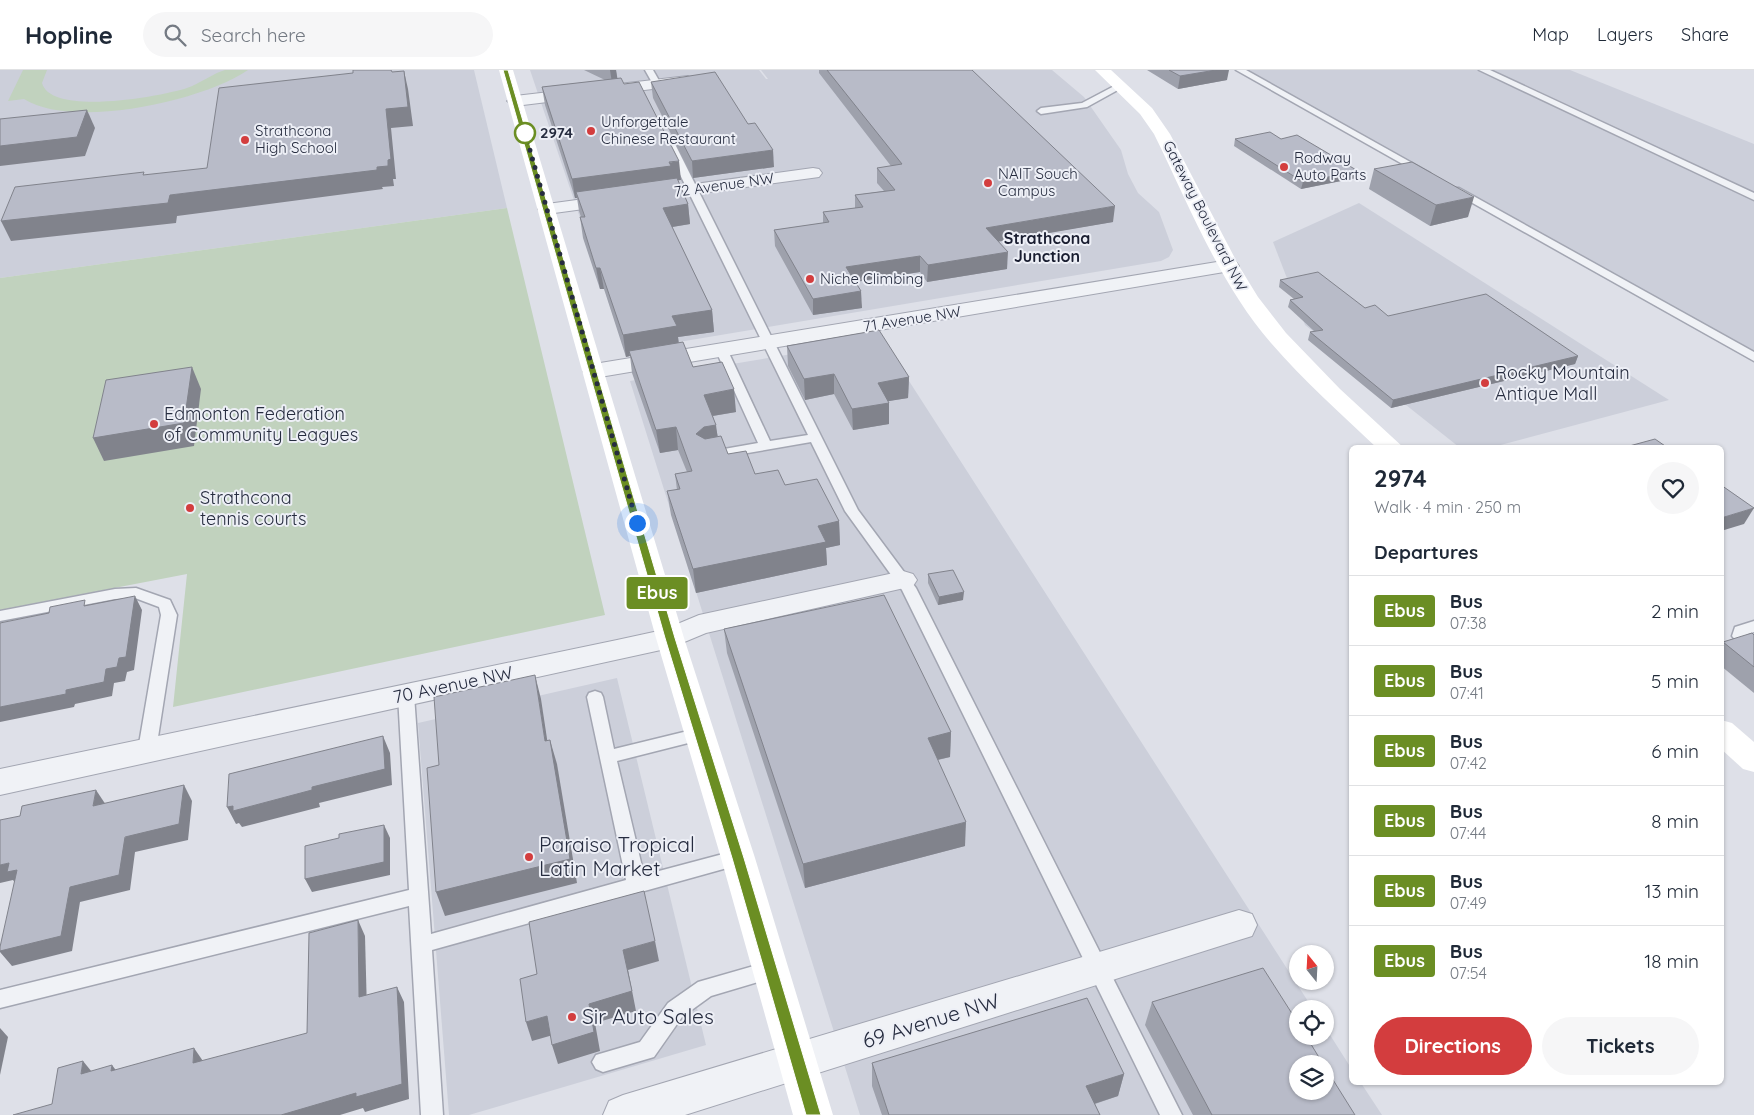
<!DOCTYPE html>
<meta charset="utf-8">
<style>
body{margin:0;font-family:Quicksand,sans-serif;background:#f6f6f7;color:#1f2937;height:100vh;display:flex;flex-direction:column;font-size:19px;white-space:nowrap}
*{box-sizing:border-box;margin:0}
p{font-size:16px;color:#747a83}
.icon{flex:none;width:28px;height:28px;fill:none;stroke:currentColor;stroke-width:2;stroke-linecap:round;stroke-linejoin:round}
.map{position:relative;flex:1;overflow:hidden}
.panel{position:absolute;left:1349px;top:375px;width:375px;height:640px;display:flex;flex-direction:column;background:#fff;border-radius:8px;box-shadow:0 1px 4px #0004}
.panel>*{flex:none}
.badge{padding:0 10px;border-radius:4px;font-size:18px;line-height:32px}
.needle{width:32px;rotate:342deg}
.fabs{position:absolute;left:1289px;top:875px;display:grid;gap:10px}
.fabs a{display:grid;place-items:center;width:45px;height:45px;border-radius:50%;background:#fff;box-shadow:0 1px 4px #0004;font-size:25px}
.you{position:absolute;width:25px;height:25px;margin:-12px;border:4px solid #fff;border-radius:50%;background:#1a73e8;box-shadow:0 0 0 8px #1a73e833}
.map>.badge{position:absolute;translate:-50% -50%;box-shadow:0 0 0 2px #fff}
h2{padding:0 25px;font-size:19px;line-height:45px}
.round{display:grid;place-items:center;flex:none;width:52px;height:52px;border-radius:26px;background:#f6f6f7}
.overview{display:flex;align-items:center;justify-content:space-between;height:85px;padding:0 25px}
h1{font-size:24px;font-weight:700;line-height:38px}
.action{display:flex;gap:10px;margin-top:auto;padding:10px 25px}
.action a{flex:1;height:58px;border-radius:30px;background:#d33d3e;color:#fff;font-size:20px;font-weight:700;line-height:58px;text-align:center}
.action a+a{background:#f6f6f7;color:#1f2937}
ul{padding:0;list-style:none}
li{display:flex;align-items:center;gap:15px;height:70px;padding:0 25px;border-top:1px solid #e0e1e3}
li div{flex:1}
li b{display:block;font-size:19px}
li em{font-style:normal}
li .badge{min-width:55px;font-weight:700;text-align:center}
header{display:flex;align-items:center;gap:30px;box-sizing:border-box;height:70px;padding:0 25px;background:#fff;border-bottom:1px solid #e0e1e3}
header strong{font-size:24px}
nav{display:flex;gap:28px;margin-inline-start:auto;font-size:18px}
.search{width:350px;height:45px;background:#f6f6f7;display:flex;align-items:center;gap:12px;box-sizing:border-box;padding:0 18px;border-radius:28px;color:#747a83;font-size:19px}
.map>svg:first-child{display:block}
.built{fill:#cccfda;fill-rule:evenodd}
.green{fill:#c1d2be}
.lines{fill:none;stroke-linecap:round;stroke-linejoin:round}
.service-casing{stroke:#a3a6b2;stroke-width:3}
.minor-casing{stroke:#a3a6b2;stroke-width:2}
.service{fill:#f0f2f6;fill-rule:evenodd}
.minor{fill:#f0f2f6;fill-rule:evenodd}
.secondary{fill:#fff;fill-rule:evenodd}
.wall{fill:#9ea1ac}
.shaded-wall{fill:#81838c}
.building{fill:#b8bbc8;stroke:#81838c}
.line{fill:#6b8e23;stroke:#fff}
.walk{stroke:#262c3f;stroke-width:5;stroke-dasharray:0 9}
.poi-dot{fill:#d33d3e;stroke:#edeff6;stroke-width:2}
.stop-dot{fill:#fff;stroke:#6b8e23;stroke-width:2.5}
.labels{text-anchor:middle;stroke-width:4;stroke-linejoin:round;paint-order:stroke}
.far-poi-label{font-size:15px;fill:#262c3f;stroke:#edeff6;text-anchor:start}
.far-stop-label{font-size:15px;font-weight:bold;fill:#262c3f;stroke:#edeff6;text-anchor:start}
.far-street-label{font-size:15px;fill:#262c3f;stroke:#edeff6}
.far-neighbourhood-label{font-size:16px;font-weight:bold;fill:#191d30;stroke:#edeff6}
.poi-label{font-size:18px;fill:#262c3f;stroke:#edeff6;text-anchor:start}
.street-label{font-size:18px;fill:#262c3f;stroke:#edeff6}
.near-poi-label{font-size:21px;fill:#262c3f;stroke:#edeff6;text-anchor:start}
.near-street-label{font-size:21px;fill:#262c3f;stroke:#edeff6}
</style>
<header>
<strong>Hopline</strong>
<div class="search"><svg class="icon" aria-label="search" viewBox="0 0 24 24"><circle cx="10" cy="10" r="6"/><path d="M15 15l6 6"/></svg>Search here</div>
<nav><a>Map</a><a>Layers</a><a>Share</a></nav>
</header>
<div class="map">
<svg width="1754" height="1045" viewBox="0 0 1754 1045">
<rect width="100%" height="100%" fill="#dee0e8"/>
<g class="built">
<path d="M0 0H474L507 138 0 208Z"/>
<path d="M530 0H759L766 9H768L761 0H1052L1084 27 1121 80 1128 104 1138 123 1159 142 1173 180 1169 187 1161 191 625 281Z"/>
<path d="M1242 0H1570L1754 74V290Z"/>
<path d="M1359 133 1669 330 1493 377H1459L1305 255 1273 172Z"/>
<path d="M882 269 1313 939H1298V966H1325V957L1351 998V1012L1361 1013 1382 1045H860L630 311ZM1298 994H1325V1021H1298Z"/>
<path d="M617 608 706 975 469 1045H449L418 653Z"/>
</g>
<g class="green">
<path d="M23 0H47L42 13C51 47 163 26 187 18 199 14 216 2 225 0 232 0 241 0 248 0 203 31 73 60 24 29L8 31Z"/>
<path d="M507 138 605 545 173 637 187 504 0 540V208Z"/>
</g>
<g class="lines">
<g class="service-casing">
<g id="service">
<path d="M645 0H653L661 14 660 16H654Z"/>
<path d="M1236 0H1246L1430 103 1422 105Z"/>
<path d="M1479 0H1490L1754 123V130Z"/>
<path d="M1118 14 1125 16 1087 37 1041 44 1037 41 1041 38 1082 33Z"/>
<path d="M670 71 675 74 858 440 916 518 1182 1045H1160L902 520 845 441 811 372 707 390 700 386 707 382 758 373 716 281 722 277 728 281 770 371 808 365 665 74Z"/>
<path d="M1453 118H1459L1754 282V291L1453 122Z"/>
<path d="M136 518 170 530 177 545 156 680 153 685 147 687 141 685 138 680 161 545 159 537 135 528 115 529 0 551V541L115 519Z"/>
<path d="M1754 551V562L1748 564 1754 571V586L1748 584 1732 566 1735 557Z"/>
<path d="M406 619 412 621 414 625 431 864 626 810 587 627 589 623 595 621 601 623 603 627 614 679 700 658 706 660 708 664 706 668 700 670 617 691 644 805 738 780 745 783 747 788 745 793 432 880 443 1045H421L409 836 0 938V920L409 820 398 625 400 621Z"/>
<path d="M771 891 778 894 781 900 778 906 711 926 682 947 654 987 603 1002 596 999 592 992 596 985 640 972 668 933 698 912Z"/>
</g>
</g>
<g class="minor-casing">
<g id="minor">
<path d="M688 6 696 11 693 14 515 36 507 31 515 26Z"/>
<path d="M813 98 819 99 822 103 819 107 547 144 541 143 538 139 541 135 547 134Z"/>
<path d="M1229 190 1236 192 1239 196 1236 200 594 308 586 306 583 301 586 296 594 294Z"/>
<path d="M903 501 913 504 917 510 913 516 706 563 670 578 0 725V699L617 570 663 560 699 545Z"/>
<path d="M1239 840 1252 844 1257 855 1252 866 1239 870 685 1045H603L609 1031 623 1025Z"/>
</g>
</g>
<use href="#service" class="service"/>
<use href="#minor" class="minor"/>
<g class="secondary">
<path d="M499 0H513L684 568 755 788 833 1045H793L721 788 656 568Z"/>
<path d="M1095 0H1111L1152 38 1170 64 1239 196 1258 227 1286 263 1340 319 1404 378H1377C1341 344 1304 311 1271 273 1219 213 1189 135 1154 64L1140 44Z"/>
<path d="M1721 650 1732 653 1754 672V702L1743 699 1721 679Z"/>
</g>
</g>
<g class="wall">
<path d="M584 0H616L617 9 624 14 681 110H677L688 134 690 154 672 157 712 240 714 262 678 267 679 273 693 297 736 342 713 346 718 367 728 384 755 404 785 415 839 451 840 475 826 478 827 495 696 523 671 445 667 421 677 420 675 404 687 402 678 380 660 383 632 303 630 286 626 287 604 219H600L583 168 580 147H581L579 141 577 128H575L545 35 542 17 605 10Z"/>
<path d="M819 0H972L1113 152 998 171 1007 199 927 212 920 202 856 212 862 238 813 245 775 176 774 160 823 153V142L855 138V125L884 121 877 113V98L891 96 819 3Z"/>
<path d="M1147 0H1216L1227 10 1178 19Z"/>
<path d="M651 12 774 97 693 108 653 28Z"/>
<path d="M1235 69 1358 101 1356 108 1301 119 1234 76Z"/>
<path d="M1374 99 1468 147 1430 156 1369 119Z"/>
<path d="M1280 210 1388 246 1578 286 1575 294 1391 338 1308 270 1310 262 1314 261 1288 237 1290 230 1294 229 1279 217Z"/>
<path d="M787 276 909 307 908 328 888 331 889 333V354L853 360 834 324 805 330 788 296Z"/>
<path d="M928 504 963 530 938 535 928 513Z"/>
<path d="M724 559 951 662 950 687 938 690 965 776 805 818 727 583Z"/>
<path d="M1754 565V623L1721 596V574L1723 572Z"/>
<path d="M1152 932 1355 1045H1193L1145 955Z"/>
<path d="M872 993 1124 1004 1118 1026 1095 1034 1100 1045H882L872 1016Z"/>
</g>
<g class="shaded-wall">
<path d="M610 0H616L618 12 612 13Z"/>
<path d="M1216 0H1229L1227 10 1178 19 1180 6Z"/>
<path d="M404 1 408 19 413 56 391 58 396 109H393L394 116 382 117 383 119 177 146 176 153 11 171 1 151 170 125 377 97 386 39Z"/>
<path d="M87 40 95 58 85 86 0 96V76Z"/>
<path d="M773 80 774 97 693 108 692 91Z"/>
<path d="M679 91 681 110 576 122 577 128H575L572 109Z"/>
<path d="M1358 101 1356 108 1301 119 1303 112Z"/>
<path d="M1474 127 1468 147 1430 156 1436 135Z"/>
<path d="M688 134 690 154 666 158 663 138Z"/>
<path d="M1115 136 1113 152 985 174 986 158Z"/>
<path d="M1008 182 1007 199 927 212 928 195Z"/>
<path d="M920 186V202L846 213V197Z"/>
<path d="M596 198H600L604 219H600Z"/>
<path d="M861 221 862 238 813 245V229Z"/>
<path d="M712 240 714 262 678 267 679 278 629 281 630 286 626 287 623 265 672 246Z"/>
<path d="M1578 286 1575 294 1391 338 1393 330Z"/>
<path d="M192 297 201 319 194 376 104 391 93 368Z"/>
<path d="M834 304V324L805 330 804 309Z"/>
<path d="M909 307 908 328 877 333 878 313Z"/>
<path d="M734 319 736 342 706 347 704 325Z"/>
<path d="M889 333V354L853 360 852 339Z"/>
<path d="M716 355 719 378 696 364 704 357Z"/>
<path d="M676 357 678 380 660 383 656 360Z"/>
<path d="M1754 438 1744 454 1721 461V448Z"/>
<path d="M839 451 840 475 826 478 827 495 696 523 693 499 818 456Z"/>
<path d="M964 522 963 530 938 535 939 527Z"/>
<path d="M135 526 142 540 134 600 127 602 125 611 114 613 112 626 75 634 74 637 0 652V637L66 620 106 599 119 588Z"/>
<path d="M535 605 541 629 551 695 545 671Z"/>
<path d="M951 662 950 687 927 692 928 668Z"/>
<path d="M383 666 390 683 392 715 319 733 320 737 242 757 239 753 236 754 227 737 312 717Z"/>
<path d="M550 670 557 694 577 813 445 846 436 822Z"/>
<path d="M184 715 192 731 188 770 135 782 130 820 80 832 72 881 12 896 0 882V881L70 817Z"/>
<path d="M96 720 106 735 93 736Z"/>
<path d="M966 752 965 776 805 818 803 794Z"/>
<path d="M384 755 390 768V805L312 822 305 809Z"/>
<path d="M9 793 17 800 18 817 13 810 0 813V795Z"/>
<path d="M358 850 365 866 367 942 359 927Z"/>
<path d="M655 871 659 891 628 900 636 941 595 953 600 981 558 994 552 975 623 880Z"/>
<path d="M397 917 404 932 409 1029 365 1042 363 1038 340 1045H281Z"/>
<path d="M547 946 553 965 532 971 526 952Z"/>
<path d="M0 958 8 967 0 1005Z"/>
<path d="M194 978 205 994 193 993Z"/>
<path d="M83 991 96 1007 81 1004Z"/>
<path d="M112 995 124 1011 111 1001Z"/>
<path d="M1124 1004 1118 1026 1081 1038 1086 1016Z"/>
</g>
<g class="building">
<path d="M353 0H391L392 2 404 1 408 37 386 39 391 89 388 90V96L377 97V100L170 125 168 133 1 151 15 117 144 102 143 105 207 98 219 18 353 3Z"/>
<path d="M827 0H972L1115 136 986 158 1008 182 928 195 920 186 846 197 861 221 813 229 774 160 829 152 823 142 863 137 855 125 895 120 877 98 902 94Z"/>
<path d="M1169 0H1216L1180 6Z"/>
<path d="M715 2 748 54 755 53 773 80 692 91 651 12Z"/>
<path d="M621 8 624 14 639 12 679 91 669 92 671 96 572 109 542 17Z"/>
<path d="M87 40 77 67 0 76V49Z"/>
<path d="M1270 62 1281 69 1297 65 1358 101 1303 112 1235 69Z"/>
<path d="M1412 92 1474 127 1436 135 1374 99Z"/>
<path d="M677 108 688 134 663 138 712 240 672 246 677 256 623 265 600 198H596L580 147H585L576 122Z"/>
<path d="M1318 202 1365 238 1375 235 1388 246 1486 224 1578 286 1393 330 1310 262 1323 260 1290 230 1303 227 1280 210Z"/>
<path d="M879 260 909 307 878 313 889 333 852 339 834 304 804 309 787 276Z"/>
<path d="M683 272 693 297 722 292 734 319 704 325 716 355 704 357 696 364 705 369 721 366 728 384 746 381 755 404 778 400 785 415 817 409 839 451 818 456 826 472 693 499 667 421 680 419 675 404 692 401 676 357 656 360 629 281Z"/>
<path d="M192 297 184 353 93 368 106 310Z"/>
<path d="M1655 369 1668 378H1622Z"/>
<path d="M1721 415 1754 438 1721 448Z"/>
<path d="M953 500 964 522 939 527 928 504Z"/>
<path d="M884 525 951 662 928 668 966 752 803 794 724 559Z"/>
<path d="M135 526 126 587 119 588 117 597 106 599 104 612 66 620V624L0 637V553L49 543 50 537 85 530 84 536Z"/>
<path d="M1752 563 1754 565V597L1723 572Z"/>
<path d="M535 605 545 671 550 670 570 789 436 822 427 698 439 695 434 627Z"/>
<path d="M383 666 385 699 312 717V720L233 741V736L227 737 229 704Z"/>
<path d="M184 715 179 754 125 767 119 805 70 817 61 866 0 881V877L17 800 7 802 9 793 0 795V750L20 746 22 736 96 720 93 736Z"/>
<path d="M384 755V792L305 809V776L339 768V764Z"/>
<path d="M644 821 655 871 623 880 632 921 589 934 594 962 552 975 547 946 526 952 520 909 537 904 529 852Z"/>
<path d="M358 850 359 927 397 917 402 1014 356 1027V1023L281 1045H13L52 1034 58 998 83 991 81 1004 112 995 111 1001 194 978 193 993 307 963 309 863Z"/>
<path d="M1263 898 1298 953V966H1306L1323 994H1298V1021H1325V997L1355 1045H1212L1152 932Z"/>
<path d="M1087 928 1124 1004 1086 1016 1100 1045H889L872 993Z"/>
</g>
<path class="line" d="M503 0H508L675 568 744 788 821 1045H806L732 788 665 568Z"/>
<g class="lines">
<path class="walk" d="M525 63 637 453"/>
</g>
<g class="poi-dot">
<circle cx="591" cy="61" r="5"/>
<circle cx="245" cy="70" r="5"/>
<circle cx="1284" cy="97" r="5"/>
<circle cx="988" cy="113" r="5"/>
<circle cx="810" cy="209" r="5"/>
<circle cx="1485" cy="313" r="5"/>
<circle cx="154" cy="354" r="5"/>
<circle cx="190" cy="438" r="5"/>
<circle cx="529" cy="787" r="5"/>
<circle cx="572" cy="947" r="5"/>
</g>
<circle class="stop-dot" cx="525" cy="63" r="10"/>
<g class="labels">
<g class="far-poi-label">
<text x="601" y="57">Unforgettale<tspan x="601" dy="17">Chinese Restaurant</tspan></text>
<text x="255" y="66">Strathcona<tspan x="255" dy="17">High School</tspan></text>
<text x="1294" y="93">Rodway<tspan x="1294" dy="17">Auto Parts</tspan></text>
<text x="998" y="109">NAIT Souch<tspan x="998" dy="17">Campus</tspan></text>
<text x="820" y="214">Niche Climbing</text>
</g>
<g class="far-stop-label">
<text x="540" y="68">2974</text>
</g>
<g class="far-street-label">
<text transform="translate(724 115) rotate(-8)" y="5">72 Avenue NW</text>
<text transform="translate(1205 146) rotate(63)" y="5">Gateway Boulevard NW</text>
<text transform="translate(912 249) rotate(-9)" y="5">71 Avenue NW</text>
</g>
<g class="far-neighbourhood-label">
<text x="1047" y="174">Strathcona<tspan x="1047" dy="18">Junction</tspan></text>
</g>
<g class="poi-label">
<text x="1495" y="309">Rocky Mountain<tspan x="1495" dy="21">Antique Mall</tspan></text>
<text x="164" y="350">Edmonton Federation<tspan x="164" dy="21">of Community Leagues</tspan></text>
<text x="200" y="434">Strathcona<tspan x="200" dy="21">tennis courts</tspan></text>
</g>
<g class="street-label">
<text transform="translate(453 615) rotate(-12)" y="6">70 Avenue NW</text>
</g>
<g class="near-poi-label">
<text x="539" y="782">Paraiso Tropical<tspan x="539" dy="24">Latin Market</tspan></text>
<text x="582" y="954">Sir Auto Sales</text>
</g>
<g class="near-street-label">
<text transform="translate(931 951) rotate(-17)" y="7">69 Avenue NW</text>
</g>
</g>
</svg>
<div class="fabs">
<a><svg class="needle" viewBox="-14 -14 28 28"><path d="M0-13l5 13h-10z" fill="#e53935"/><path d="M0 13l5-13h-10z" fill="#747a83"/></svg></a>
<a><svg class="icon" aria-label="locate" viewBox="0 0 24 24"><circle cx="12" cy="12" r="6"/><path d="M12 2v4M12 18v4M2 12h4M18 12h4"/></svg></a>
<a><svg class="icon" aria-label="layers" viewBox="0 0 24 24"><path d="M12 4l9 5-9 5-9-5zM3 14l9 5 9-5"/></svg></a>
</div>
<div class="you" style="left:637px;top:453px"></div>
<b class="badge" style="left:657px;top:523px;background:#6b8e23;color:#fff">Ebus</b>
<section class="panel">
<div class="overview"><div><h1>2974</h1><p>Walk · 4 min · 250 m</p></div><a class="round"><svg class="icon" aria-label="heart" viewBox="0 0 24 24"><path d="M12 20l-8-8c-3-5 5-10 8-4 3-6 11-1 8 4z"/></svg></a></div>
<h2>Departures</h2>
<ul>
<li><span class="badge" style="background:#6b8e23;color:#fff">Ebus</span><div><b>Bus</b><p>07:38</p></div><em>2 min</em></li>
<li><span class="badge" style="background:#6b8e23;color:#fff">Ebus</span><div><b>Bus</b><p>07:41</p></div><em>5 min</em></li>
<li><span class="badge" style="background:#6b8e23;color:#fff">Ebus</span><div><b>Bus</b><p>07:42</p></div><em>6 min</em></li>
<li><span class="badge" style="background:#6b8e23;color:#fff">Ebus</span><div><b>Bus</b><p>07:44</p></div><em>8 min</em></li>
<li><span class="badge" style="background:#6b8e23;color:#fff">Ebus</span><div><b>Bus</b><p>07:49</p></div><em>13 min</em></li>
<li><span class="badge" style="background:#6b8e23;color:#fff">Ebus</span><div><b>Bus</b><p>07:54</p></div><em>18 min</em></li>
</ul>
<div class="action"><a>Directions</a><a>Tickets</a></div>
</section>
</div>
